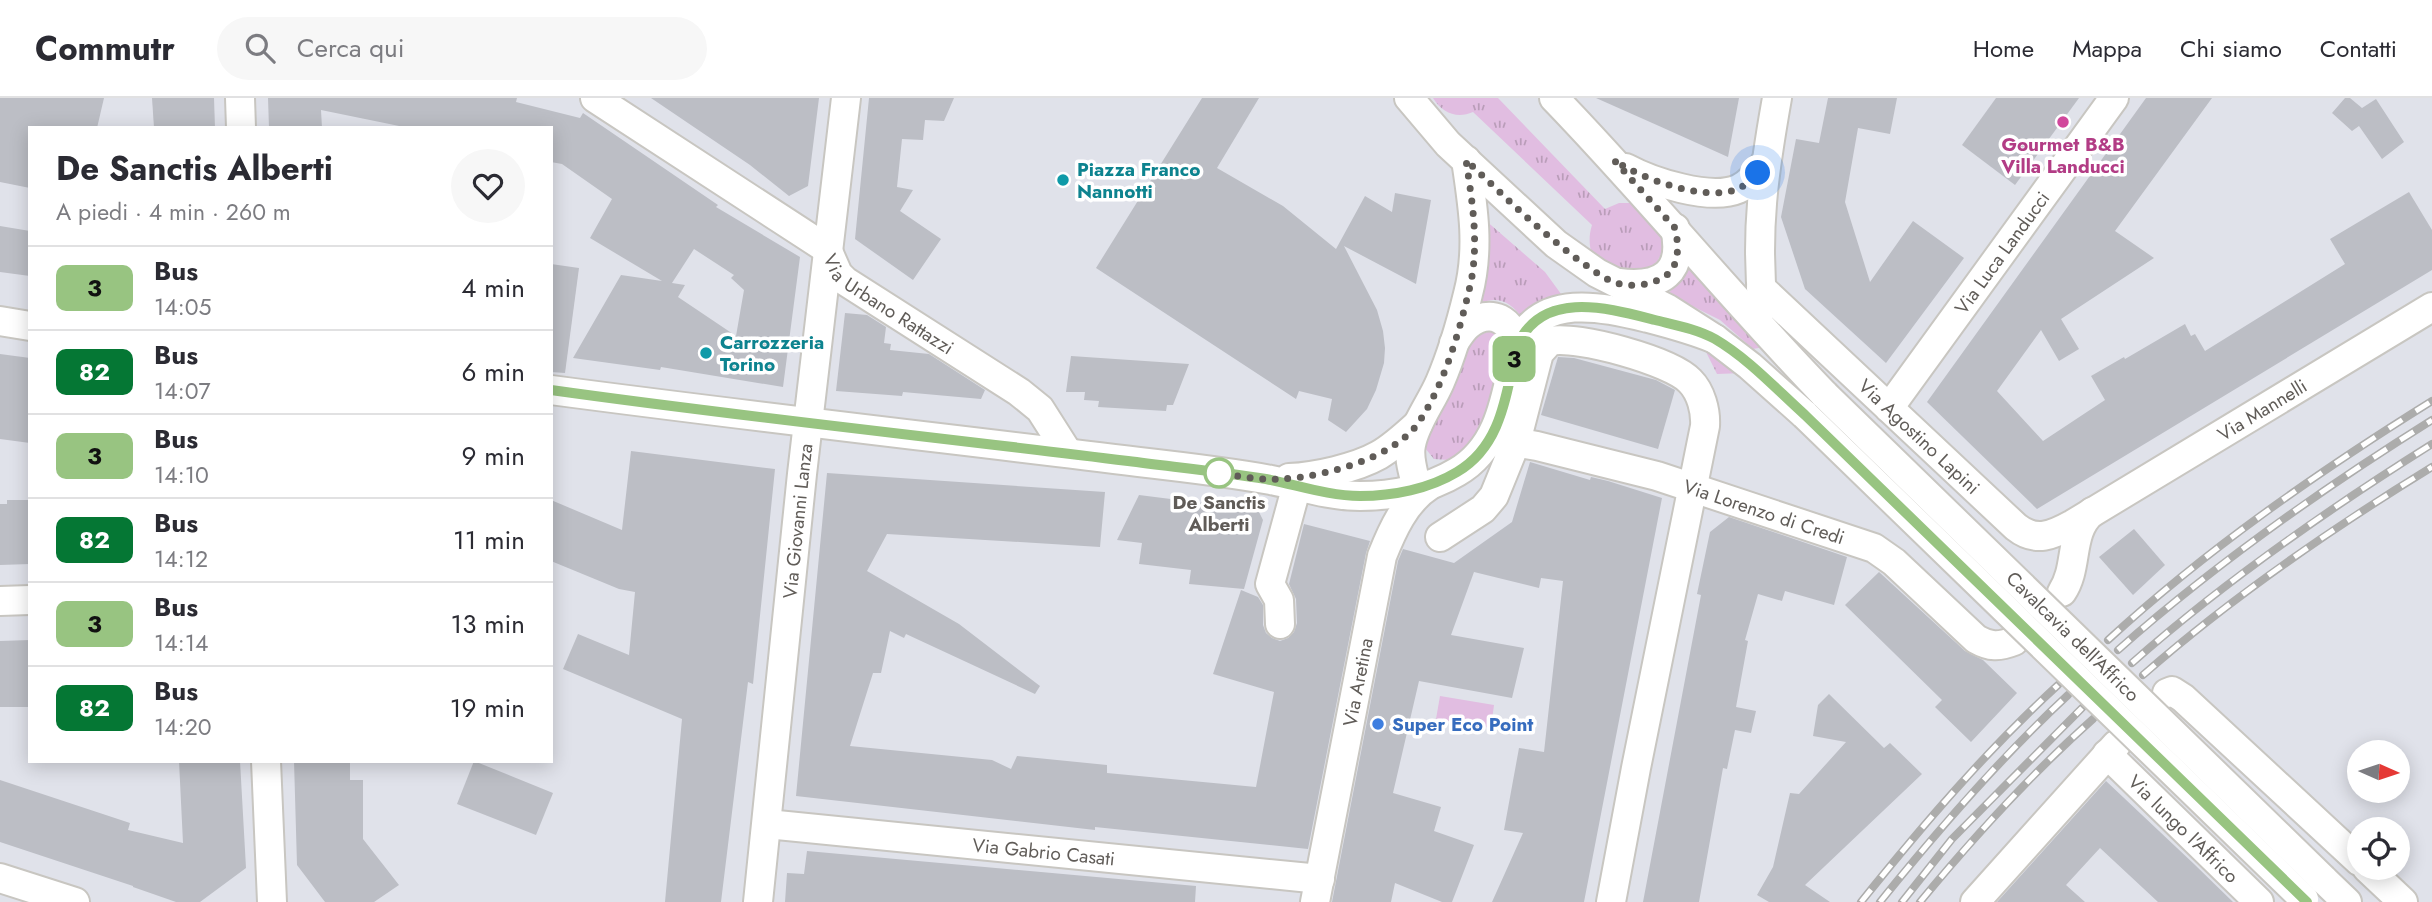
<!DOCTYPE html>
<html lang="it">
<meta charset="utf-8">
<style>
body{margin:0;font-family:Jost,sans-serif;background:#f7f7f7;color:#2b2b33;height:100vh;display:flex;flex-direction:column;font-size:26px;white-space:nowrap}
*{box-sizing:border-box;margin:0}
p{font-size:23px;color:#7c7c81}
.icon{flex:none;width:38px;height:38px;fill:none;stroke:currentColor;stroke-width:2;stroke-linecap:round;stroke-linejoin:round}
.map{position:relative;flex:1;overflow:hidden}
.drawer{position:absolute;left:28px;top:28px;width:525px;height:637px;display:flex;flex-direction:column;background:#fff;border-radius:0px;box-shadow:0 4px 18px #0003}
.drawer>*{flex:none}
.badge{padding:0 14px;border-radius:10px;font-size:24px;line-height:46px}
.needle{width:46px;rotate:93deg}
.fabs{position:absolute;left:2347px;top:642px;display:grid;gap:14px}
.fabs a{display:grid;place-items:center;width:63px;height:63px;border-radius:50%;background:#fff;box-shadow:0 4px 18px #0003;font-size:35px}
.you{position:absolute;width:35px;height:35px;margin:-18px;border:5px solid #fff;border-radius:50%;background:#1a73e8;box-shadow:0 0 0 10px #1a73e833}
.map>.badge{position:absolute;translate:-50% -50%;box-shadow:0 0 0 4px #fff}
.round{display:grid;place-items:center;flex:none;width:74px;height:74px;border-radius:37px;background:#f7f7f7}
.overview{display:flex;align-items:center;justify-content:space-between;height:119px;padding:0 28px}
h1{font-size:33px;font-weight:700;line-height:52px}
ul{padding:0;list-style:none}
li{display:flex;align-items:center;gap:21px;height:84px;padding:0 28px;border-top:2px solid #e1e1e2}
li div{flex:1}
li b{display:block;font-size:26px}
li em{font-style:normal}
li .badge{min-width:77px;font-weight:700;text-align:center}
header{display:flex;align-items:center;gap:42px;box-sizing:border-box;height:98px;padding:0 35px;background:#fff;border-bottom:2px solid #e1e1e2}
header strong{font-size:33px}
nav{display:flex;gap:38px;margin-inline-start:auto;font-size:24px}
.search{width:490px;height:63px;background:#f7f7f7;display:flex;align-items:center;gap:18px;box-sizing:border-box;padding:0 24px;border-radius:38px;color:#7c7c81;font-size:26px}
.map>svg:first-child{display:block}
.grass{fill:url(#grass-tufts)}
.green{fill:#e1bde1}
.building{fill:#bcbec5;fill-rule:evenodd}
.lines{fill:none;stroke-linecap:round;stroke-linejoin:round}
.minor-casing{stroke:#c8c6c1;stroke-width:32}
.minor{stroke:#fff;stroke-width:28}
.rail-casing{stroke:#acacab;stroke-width:8}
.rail{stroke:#fff;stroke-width:5;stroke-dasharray:16;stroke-linecap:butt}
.minor-bridge-casing{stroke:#c8c6c1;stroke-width:32;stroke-linecap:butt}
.minor-bridge{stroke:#fff;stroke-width:28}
.line-casing{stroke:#fff;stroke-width:16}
.line{stroke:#98c481;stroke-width:10}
.walk{stroke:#605c58;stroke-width:7;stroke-dasharray:0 12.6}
.hotel-dot{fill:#d1479c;stroke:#fff;stroke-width:2.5}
.culture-dot{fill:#0f9aa8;stroke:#fff;stroke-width:2.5}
.stop-dot{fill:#fff;stroke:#98c481;stroke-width:3.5}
.shop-dot{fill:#3f7fe0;stroke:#fff;stroke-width:2.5}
.labels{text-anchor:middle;stroke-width:7;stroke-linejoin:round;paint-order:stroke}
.hotel-label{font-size:19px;font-weight:bold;fill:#b23c85;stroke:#fff}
.culture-label{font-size:19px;font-weight:bold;fill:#0d838f;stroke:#fff;text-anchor:start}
.street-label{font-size:19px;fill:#605c58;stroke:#fff}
.stop-label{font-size:19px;font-weight:bold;fill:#605c58;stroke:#fff}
.shop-label{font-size:19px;font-weight:bold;fill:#366cbe;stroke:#fff;text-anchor:start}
</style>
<header>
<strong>Commutr</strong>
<div class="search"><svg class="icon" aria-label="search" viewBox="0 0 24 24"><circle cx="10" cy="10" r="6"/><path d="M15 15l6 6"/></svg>Cerca qui</div>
<nav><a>Home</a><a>Mappa</a><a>Chi siamo</a><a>Contatti</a></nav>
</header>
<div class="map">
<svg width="2432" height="804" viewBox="0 0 2432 804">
<defs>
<pattern id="grass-tufts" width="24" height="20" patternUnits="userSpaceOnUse" patternTransform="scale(1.75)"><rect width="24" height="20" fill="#e1bde1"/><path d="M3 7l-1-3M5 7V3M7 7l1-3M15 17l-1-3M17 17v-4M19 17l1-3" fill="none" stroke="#ba9db9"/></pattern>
</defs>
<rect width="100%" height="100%" fill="#e0e2ea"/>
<g class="grass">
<path d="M1433 0H1498L1605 111 1619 105H1632L1665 140C1662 160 1655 171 1637 179L1595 164C1589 151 1588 140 1592 127L1473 14C1457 21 1442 15 1433 0Z"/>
<path d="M1484 121 1545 174 1564 200 1523 221C1511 204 1498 197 1478 206Z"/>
<path d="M1690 167 1764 249 1753 251 1720 222 1668 196Z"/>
<path d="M1492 232 1499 235 1507 249 1486 326 1457 360 1449 362 1434 361 1425 350V341L1445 309 1469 247 1478 238Z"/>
<path d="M1710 251 1744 275 1717 276 1706 254Z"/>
</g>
<path class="green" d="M1440 598 1494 607 1491 630 1436 621Z"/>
<g class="building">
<path d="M0 0H104L97 30H30V90L0 84Z"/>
<path d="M152 0H214L215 30H154Z"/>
<path d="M268 0H517L516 4 580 20 583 15 718 107 716 109 800 159 783 289 661 269 660 272 573 260 621 177 662 183 590 140 612 101 562 66 551 64V30H409L321 12 322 30H269ZM694 151 734 177 731 180 744 192 736 238 678 199 685 187 672 185Z"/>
<path d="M651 0H819L808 88 789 98 750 67Z"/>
<path d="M869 0H954L944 23 925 22 923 42 902 41 897 89 913 92 900 113 941 141 913 182 855 141Z"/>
<path d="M1202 0H1259L1217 70 1283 108 1336 151 1365 98 1392 114 1395 95 1431 102 1416 186 1344 148 1377 212 1383 233 1385 250 1384 265 1376 292 1367 311 1346 334 1328 322 1332 301 1299 293 1296 301 1096 170Z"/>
<path d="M1596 0H1739L1728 59 1659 28Z"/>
<path d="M1828 0H1897L1890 36 1858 30 1845 104 1870 184 1913 123 1964 160 1886 265 1805 191 1781 119 1796 41 1819 45Z"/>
<path d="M1996 0H2079L2015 87 1962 47Z"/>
<path d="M2146 0H2212L2115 133 2154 160 2061 221 2079 251 2059 263 2041 232 1997 293 2043 343 2105 302 2091 278 2124 259 2125 261 2185 226 2191 238 2195 236 2205 253 2345 166 2330 141 2409 94 2432 132V172L2037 411 1927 304Z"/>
<path d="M2345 0H2350L2362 10 2376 1 2404 44 2382 61 2359 28 2352 33 2332 15Z"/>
<path d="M0 128 30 133V178L0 174Z"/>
<path d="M551 166 579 170 565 275 551 274Z"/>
<path d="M845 215 867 217 886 229 884 245 891 246 890 252 929 256 985 292 981 301 903 294 902 298 836 293Z"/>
<path d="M0 256 30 260V345L0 341Z"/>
<path d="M1071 258 1189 266 1173 307H1167L1166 313 1098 309 1099 303 1084 302 1085 294H1066Z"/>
<path d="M1558 259 1574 260 1656 282 1675 292 1658 351 1541 317Z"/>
<path d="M631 353 775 371 753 586 748 584 721 804H665L682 621 563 571 578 536 629 557 635 494 619 491 551 463V402L622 432Z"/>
<path d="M1530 364 1590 382 1591 379 1608 383 1662 400 1584 804H1492L1523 735 1504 732 1519 650 1544 654 1563 483 1541 480 1539 490 1474 474 1451 537 1524 550 1512 600 1419 583 1393 695 1441 709 1434 733 1474 747 1452 804H1442L1395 785 1391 804H1332L1398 463 1403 451 1454 465 1512 424Z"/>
<path d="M827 375 1105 394 1100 449 887 436 867 473 959 526 1040 588 1035 596 906 536 904 540 890 533 881 575H873L850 648 992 662 1011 671 1017 658 1107 667V675L1256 689 1274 594 1213 576 1241 492 1258 499 1263 507V527L1266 535 1272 540 1280 543 1288 540 1294 534 1297 525 1296 501 1289 486 1304 426 1370 443 1366 455 1308 751 1095 729V732L796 698Z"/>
<path d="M1139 397 1258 412 1263 422 1244 491 1189 486 1191 472 1139 466 1142 445 1117 442Z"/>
<path d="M7 402H30V466L0 467V406H7Z"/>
<path d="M1729 419 1847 459 1834 507 1785 493 1782 503 1758 496 1745 542 1748 543 1736 609 1756 613 1751 635 1735 632 1727 671 1723 670 1699 804H1643L1701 497 1697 496 1710 434Z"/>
<path d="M2134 431 2165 467 2133 497 2099 459Z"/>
<path d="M1879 474 1965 553 1983 562 2017 595 1971 644 1935 609 1942 602 1845 507Z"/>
<path d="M30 542V609H0V543Z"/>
<path d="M1829 596 1884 650 1890 645 1922 676 1805 787 1830 804H1769L1757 797 1773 769 1790 695 1799 696 1846 644 1813 638 1818 607Z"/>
<path d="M179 663H240L246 770 200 804H176L133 789V788L0 744V682L130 725 128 732 183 745Z"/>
<path d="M294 663H350V682H363V741L399 787 374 804H325L297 767Z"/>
<path d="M474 663 553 695 536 737 457 706Z"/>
<path d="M2106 683 2194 766 2233 804H2158L2100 750 2066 787 2085 804H1997Z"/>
<path d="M807 753 1196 788 1195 804H785L787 775 804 776Z"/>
</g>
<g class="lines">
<g class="minor-casing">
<g id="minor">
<path d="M240 0 241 30"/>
<path id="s1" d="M595 0 827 151 838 176 845 183 1019 294 1040 311 1068 355"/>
<path d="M1409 0 1448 46 1556 146 1597 175 1668 211 1715 241 1750 268 1805 317"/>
<path d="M1554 0C1647 96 1731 200 1825 297"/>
<path d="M1626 70C1652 84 1710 103 1738 91 1750 86 1758 75 1765 65"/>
<path d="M1619 185C1661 190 1685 175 1675 130"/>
<path id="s2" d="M1761 190 2016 429C2036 445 2053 437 2073 426L2432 209"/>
<path d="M1763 209C1755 134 1764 73 1777 0"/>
<path d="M0 223 30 228"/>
<path d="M1454 245C1458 239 1462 232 1468 227 1491 209 1513 222 1517 248"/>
<path d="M551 292C747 318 943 340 1139 364 1183 369 1227 374 1271 382 1300 388 1330 398 1360 398 1393 398 1429 391 1457 374 1502 348 1506 294 1517 248 1541 194 1602 209 1648 220 1671 226 1693 232 1715 241"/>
<path id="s3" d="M1889 310 2114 0"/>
<path id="s4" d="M1498 344 1509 343 1537 348 1657 378 1874 450 1894 464 1976 541C1990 549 1999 549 2014 543"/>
<path d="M1289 380C1315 379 1356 370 1379 357 1393 349 1406 337 1418 326"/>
<path d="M1417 390C1414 377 1408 360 1411 347 1415 325 1431 305 1440 284 1452 256 1461 225 1468 196 1480 151 1473 108 1466 62"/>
<path d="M1440 439 1483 411 1494 398 1516 344 1539 255 1550 243C1577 237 1671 263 1690 283 1701 294 1706 313 1705 328L1636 670 1611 804"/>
<path d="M2062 494C2079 469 2068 435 2092 414"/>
<path d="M0 503 30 502"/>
<path d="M1280 526 1279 502 1270 486 1297 387"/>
<path d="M2167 595 2172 593 2183 600 2359 763"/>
<path id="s5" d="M2107 656 2259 804"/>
<path d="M266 663 272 804"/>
<path id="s6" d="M767 726 1320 781"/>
<path d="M2367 770 2403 804"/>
<path d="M0 780 75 804"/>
<path d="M2323 781 2347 804"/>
<path id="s7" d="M758 804 802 376 846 0"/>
<path id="s8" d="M1315 804 1382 458C1392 433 1405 403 1429 388"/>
<path d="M1975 804 2116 647"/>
</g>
</g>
<use href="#minor" class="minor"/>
<g class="rail-casing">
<g id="rail">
<path d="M2108 542C2207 451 2318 374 2432 303"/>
<path d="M2118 552C2215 466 2322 391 2432 322"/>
<path d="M2132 565C2225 483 2327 412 2432 346"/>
<path d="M2143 577C2232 499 2331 431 2432 369"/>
<path d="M1861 804C1922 728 1986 653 2058 587"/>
<path d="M1880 804C1938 732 1999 661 2068 597"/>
<path d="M1902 804 1952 741 2082 610"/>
<path d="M1920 804C1973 740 2030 677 2093 621"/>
</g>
</g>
<use href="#rail" class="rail"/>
<g class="minor-bridge-casing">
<g id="minor-bridge">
<path id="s9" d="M1825 297 2323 781"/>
<path d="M1805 317 2304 801"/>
</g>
</g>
<use href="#minor-bridge" class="minor-bridge"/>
</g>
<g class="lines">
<g class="line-casing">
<path id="line" d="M551 292C743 319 936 339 1128 363 1174 369 1220 374 1266 381 1297 387 1329 398 1360 398 1393 398 1429 391 1457 374 1503 347 1506 294 1517 248 1542 191 1608 210 1655 222 1675 227 1697 231 1715 241 1749 261 1777 292 1805 317L2307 804"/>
</g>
<use href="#line" class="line"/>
<path class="walk" d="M1219 375 1216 374C1231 377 1247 380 1263 381 1308 384 1393 363 1419 324 1446 283 1460 231 1471 184 1479 142 1472 103 1466 62 1503 97 1539 133 1580 163 1590 170 1600 178 1611 183 1626 190 1650 188 1664 179 1680 169 1679 147 1675 130L1614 62C1641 81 1704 103 1735 92 1744 89 1751 82 1758 75"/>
</g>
<circle class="hotel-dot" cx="2063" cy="24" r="7"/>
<g class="culture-dot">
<circle cx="1063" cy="82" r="7"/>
<circle cx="706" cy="255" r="7"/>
</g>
<circle class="stop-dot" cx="1219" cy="375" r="14"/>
<circle class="shop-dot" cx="1378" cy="626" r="7"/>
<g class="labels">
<g class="hotel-label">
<text x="2063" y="53">Gourmet B&amp;B<tspan x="2063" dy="22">Villa Landucci</tspan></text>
</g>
<g class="culture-label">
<text x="1077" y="78">Piazza Franco<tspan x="1077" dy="22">Nannotti</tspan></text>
<text x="720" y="251">Carrozzeria<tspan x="720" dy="22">Torino</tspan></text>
</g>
<g class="street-label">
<text dy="7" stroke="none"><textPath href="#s3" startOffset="192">Via Luca Landucci</textPath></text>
<text dy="7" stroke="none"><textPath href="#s1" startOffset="362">Via Urbano Rattazzi</textPath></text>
<text dy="7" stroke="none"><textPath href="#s2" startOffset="632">Via Mannelli</textPath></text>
<text dy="7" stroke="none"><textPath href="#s2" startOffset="217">Via Agostino Lapini</textPath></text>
<text dy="7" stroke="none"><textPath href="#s4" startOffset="276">Via Lorenzo di Credi</textPath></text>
<text dy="7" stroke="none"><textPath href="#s7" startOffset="383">Via Giovanni Lanza</textPath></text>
<text dy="7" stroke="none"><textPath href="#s9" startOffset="346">Cavalcavia dell'Affrico</textPath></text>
<text dy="7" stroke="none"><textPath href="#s8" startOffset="224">Via Aretina</textPath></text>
<text dy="7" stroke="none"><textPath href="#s5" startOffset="107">Via lungo l'Affrico</textPath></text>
<text dy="7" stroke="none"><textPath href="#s6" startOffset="278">Via Gabrio Casati</textPath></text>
</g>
<g class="stop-label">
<text x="1219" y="411">De Sanctis<tspan x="1219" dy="22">Alberti</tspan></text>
</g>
<g class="shop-label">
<text x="1392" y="633">Super Eco Point</text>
</g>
</g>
</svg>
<div class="fabs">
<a><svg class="needle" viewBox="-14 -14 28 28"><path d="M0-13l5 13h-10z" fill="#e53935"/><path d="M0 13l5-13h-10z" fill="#7c7c81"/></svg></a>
<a><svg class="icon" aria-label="locate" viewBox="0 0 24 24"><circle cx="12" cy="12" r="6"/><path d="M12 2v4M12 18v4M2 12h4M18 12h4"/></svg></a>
</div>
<div class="you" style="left:1758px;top:75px"></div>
<b class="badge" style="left:1514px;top:261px;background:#98c481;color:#111">3</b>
<section class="drawer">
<div class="overview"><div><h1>De Sanctis Alberti</h1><p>A piedi · 4 min · 260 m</p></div><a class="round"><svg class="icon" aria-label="heart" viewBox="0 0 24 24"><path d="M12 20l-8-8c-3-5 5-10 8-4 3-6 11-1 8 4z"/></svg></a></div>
<ul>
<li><span class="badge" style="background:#98c481;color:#111">3</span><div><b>Bus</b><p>14:05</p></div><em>4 min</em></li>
<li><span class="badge" style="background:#057734;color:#fff">82</span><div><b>Bus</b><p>14:07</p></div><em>6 min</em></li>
<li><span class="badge" style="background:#98c481;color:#111">3</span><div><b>Bus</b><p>14:10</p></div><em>9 min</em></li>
<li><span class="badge" style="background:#057734;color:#fff">82</span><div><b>Bus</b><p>14:12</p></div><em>11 min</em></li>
<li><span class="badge" style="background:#98c481;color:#111">3</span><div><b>Bus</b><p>14:14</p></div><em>13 min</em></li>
<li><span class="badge" style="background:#057734;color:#fff">82</span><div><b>Bus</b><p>14:20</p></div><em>19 min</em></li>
</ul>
</section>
</div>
